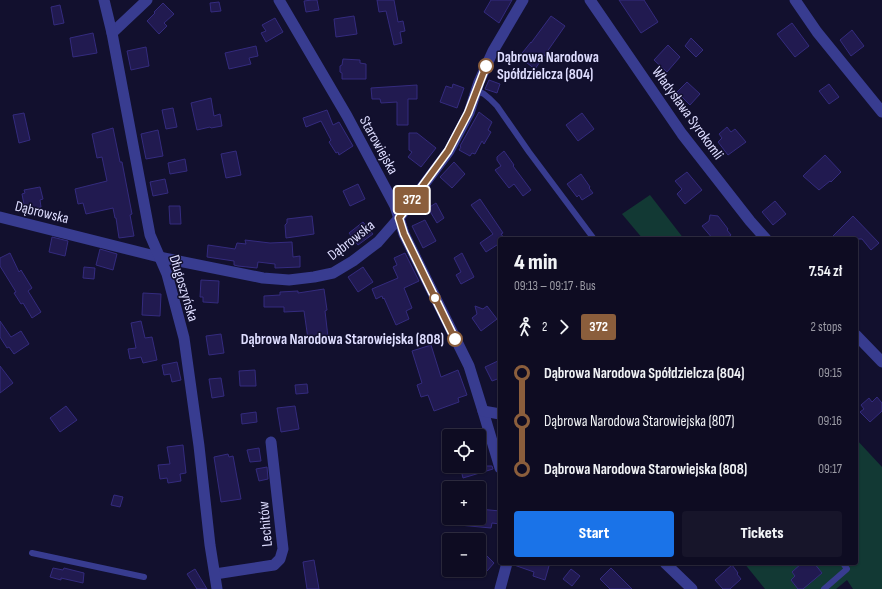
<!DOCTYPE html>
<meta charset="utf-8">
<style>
body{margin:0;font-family:"Sofia Sans Condensed",sans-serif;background:#17152a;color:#f1f3f6;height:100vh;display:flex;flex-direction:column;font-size:15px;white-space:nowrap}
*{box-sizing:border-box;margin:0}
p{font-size:13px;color:#9b9ba5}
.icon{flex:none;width:22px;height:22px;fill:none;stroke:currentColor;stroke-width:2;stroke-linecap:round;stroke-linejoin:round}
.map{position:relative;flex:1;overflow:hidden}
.details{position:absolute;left:498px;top:237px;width:360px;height:328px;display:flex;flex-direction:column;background:#0e0c22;border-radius:4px;box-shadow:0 1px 3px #0004,0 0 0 1px #2e2c40}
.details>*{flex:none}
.badge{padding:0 8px;border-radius:3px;font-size:14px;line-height:26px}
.fabs{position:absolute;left:442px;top:429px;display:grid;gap:8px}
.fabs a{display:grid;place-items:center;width:44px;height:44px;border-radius:4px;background:#0e0c22;box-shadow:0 1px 3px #0004,0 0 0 1px #2e2c40;font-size:20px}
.map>.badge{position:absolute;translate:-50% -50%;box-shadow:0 0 0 2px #fff}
.legs{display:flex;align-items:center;gap:6px;height:44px;padding:0 16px;font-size:13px}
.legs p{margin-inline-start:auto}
.head{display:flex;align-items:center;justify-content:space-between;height:68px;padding:0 16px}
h1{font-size:22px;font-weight:800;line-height:30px}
.primary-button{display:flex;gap:8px;margin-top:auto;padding:8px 16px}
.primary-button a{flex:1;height:46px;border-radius:4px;background:#1a73e8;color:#fff;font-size:16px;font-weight:800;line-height:46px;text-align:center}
.primary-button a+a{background:#17152a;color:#f1f3f6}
ul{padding:0 16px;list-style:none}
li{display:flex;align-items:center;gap:14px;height:48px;font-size:15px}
li i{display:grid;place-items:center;width:6px;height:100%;margin:0 5px;background:currentColor}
li i::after{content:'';width:10px;height:10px;margin:-5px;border:3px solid;border-radius:50%;background:#0e0c22}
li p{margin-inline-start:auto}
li:first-child i{background:linear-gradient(#0000 50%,currentColor 0)}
li:last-child i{background:linear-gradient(currentColor 50%,#0000 0)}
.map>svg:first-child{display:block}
.green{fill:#123934}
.building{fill:#211a50;stroke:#342b7e}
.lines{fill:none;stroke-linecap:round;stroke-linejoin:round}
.service{stroke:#383c90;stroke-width:6}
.minor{stroke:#383c90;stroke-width:11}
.tertiary{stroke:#383c90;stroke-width:11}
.line-1-casing{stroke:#fff;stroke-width:9}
.line-1{stroke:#8b5e3c;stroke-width:6}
.stop-1-dot{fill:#fff;stroke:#8b5e3c;stroke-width:2}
.labels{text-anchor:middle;stroke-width:3;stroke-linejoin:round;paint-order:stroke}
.stop-label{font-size:15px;font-weight:bold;fill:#deddff;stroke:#12102e;text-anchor:start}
.street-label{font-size:15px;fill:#deddff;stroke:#12102e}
</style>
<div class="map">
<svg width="882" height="589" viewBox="0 0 882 589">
<rect width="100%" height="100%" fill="#12102e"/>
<g class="green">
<path d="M650 195 684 239H643L622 214Z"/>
<path d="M856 439 882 467V589H853L847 580 836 589H765L744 563H856Z"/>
</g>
<g class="building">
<path d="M312 0H317L319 10 306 12 304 1Z"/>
<path d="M377 0H394L398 22 403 21 405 31 400 32 402 43 394 45 386 11 379 12Z"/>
<path d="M491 0H512L499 23 484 12Z"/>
<path d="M619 0H644L658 22 641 33Z"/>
<path d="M219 2 221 11 211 12 210 3Z"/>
<path d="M163 3 174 14 164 23 167 26 159 34 147 21 155 13 154 12Z"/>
<path d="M60 5 64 23 54 25 51 7Z"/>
<path d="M354 16 357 34 336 37 334 19Z"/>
<path d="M551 16 565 26 535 69 519 57 531 42V43Z"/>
<path d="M275 18 283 32 266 42 261 33 266 31 262 25Z"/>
<path d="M792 23 809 46 795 57 777 34Z"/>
<path d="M852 30 864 46 851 56 840 40Z"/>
<path d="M93 33 97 53 73 57 70 38Z"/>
<path d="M691 38 703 50 696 57 685 46Z"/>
<path d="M668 45 680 57 667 72 654 60Z"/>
<path d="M256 46 258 56 249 58 251 64 229 69 225 53Z"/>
<path d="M146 47 149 66 131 70 127 51Z"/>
<path d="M343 59 360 60V63L366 64V79H342V73L340 72V66L342 65Z"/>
<path d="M489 80 500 84 497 93 485 89Z"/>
<path d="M687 82 700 94 690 105 677 92Z"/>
<path d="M453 84 464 88 457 108 440 102 446 86 452 88Z"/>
<path d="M829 84 839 97 829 104 819 91Z"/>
<path d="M417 85V99H408V125H397V102L381 103 380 99H372L371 88Z"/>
<path d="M211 98 214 116 220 114 222 126 211 128 210 127 197 130 191 103Z"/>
<path d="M173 108 177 127 166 129 162 110Z"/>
<path d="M327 110 333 125 339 122 353 146 339 155 338 152 336 153 329 142 331 140 321 121 306 127 303 118Z"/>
<path d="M479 112 492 122 488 130 491 132 484 144 482 141 475 154 472 153 470 156 459 150 461 147 460 146Z"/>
<path d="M24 113 30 140 19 143 13 115Z"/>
<path d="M582 113 594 129 578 141 566 125Z"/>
<path d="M727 127 731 132 735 129 746 142 728 155 718 142 722 138 719 134Z"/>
<path d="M113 128 120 162H122L132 214 130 215 134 236 119 238 116 218H115L113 208 86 214 83 203 78 204 75 189 107 181 102 157 97 158 92 134Z"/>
<path d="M158 130 163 156 146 159 141 134Z"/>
<path d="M409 133H417L436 148 421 167 408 157 412 152 409 150Z"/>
<path d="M236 151 241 175 226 178 221 154Z"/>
<path d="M504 151 514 165 513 166 531 190 523 196 514 184 509 188 495 170 501 166 497 160V157Z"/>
<path d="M825 155 841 172 831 182 830 181 819 190 803 176Z"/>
<path d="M185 159 187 171 170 174 168 163Z"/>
<path d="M454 162 465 174 452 188 440 177Z"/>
<path d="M687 172 702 190 685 204 677 194 682 189 675 181Z"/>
<path d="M581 174 590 187 589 188 593 193 582 200 579 195 577 197 567 184Z"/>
<path d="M165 179 168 193 153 196 150 182Z"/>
<path d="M358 184 365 199 350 206 343 191Z"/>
<path d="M40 187 43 199 40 200 41 207 25 210 22 194 25 193 24 190Z"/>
<path d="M480 199 503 233 501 234 505 239H500V243L486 252 480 243 493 234 471 205Z"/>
<path d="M775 201 786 214 773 225 762 212Z"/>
<path d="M436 203 444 218 437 223 428 208Z"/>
<path d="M169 206H180L181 224H170Z"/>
<path d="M710 215 718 216 728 229 727 230 731 235 726 239H713L702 226 709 221Z"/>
<path d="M312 216 314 234 286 238 285 225 287 223V219Z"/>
<path d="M853 216 879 243 871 250 862 239H830Z"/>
<path d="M425 220 436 241 423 248 412 226Z"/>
<path d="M363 222 373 234 358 245 349 233Z"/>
<path d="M52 237 68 241 65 256 49 252Z"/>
<path d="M245 240 270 243 292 242 293 257 300 256V267L275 268V264L258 262 257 268 238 266 234 265V261L207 257 208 245 235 249 237 243 246 244Z"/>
<path d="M100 249 117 254 113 270 96 265Z"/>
<path d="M10 253 19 272 21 270 32 288 28 291 41 312 32 318 23 303 21 304 14 293 16 292 0 266V258Z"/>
<path d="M405 253 419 281 404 288 412 308 406 311 409 319 396 325 384 298 383 299 382 296 376 299 372 289 398 278 393 267 397 265 394 258Z"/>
<path d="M462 253 474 277 461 284 456 275 461 272 454 258Z"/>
<path d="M84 267 95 268 94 279 83 278Z"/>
<path d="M363 267 373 282 358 292 348 277Z"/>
<path d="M201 280 219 281 218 303 203 302V297H200Z"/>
<path d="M324 289 327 310 325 311 328 337 308 339 304 311 284 312V307H264V296L280 295V292L298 291V293Z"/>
<path d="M143 293 161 294 160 316 142 315Z"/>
<path d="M475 306 483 309 487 306 497 319 481 331 472 318 477 314Z"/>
<path d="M0 321 11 337 21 331 29 344 14 354 9 347 7 348 0 337Z"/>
<path d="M141 321 145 338 152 337 157 360 143 363 141 357 130 359 128 349 136 348 131 323Z"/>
<path d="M221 334 224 353 209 355 206 336Z"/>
<path d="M431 345 441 377 458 370 467 395 458 398 459 402 434 411 428 395 421 397 417 385 422 383 412 351Z"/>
<path d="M500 360V378L492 381 485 367Z"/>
<path d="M177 362 181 380 172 382 170 374 164 375 162 365Z"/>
<path d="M0 366 13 383 0 393Z"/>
<path d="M255 370 256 386H240L239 371Z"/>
<path d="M221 378 224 396 212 398 209 379Z"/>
<path d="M307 384 308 393 296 394 295 385Z"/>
<path d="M877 397 882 403V411L870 422 860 412 864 409 861 405 869 398 872 402Z"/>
<path d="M66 406 77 420 60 432 50 418Z"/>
<path d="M295 406 299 429 281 432 277 408Z"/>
<path d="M256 412 257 422 242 424 241 414Z"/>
<path d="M183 445 186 473 180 474 181 481 168 483 167 478 160 479 158 465 170 464 167 447Z"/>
<path d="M259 448 261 461 250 462 247 450Z"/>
<path d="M228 454 229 457 233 456 241 499 221 502 214 457Z"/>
<path d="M460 466H492L493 469 463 478Z"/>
<path d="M267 467 268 479 259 481 256 469Z"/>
<path d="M114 495 123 497 120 507 111 505Z"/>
<path d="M479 509 500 511V524L492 523 491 528 459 525V518H479Z"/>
<path d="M479 548 494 563 487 571 479 563Z"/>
<path d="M314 560 319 589H307L303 562Z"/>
<path d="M514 563H541L549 566 545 580 533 576 534 572 514 565Z"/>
<path d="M802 563H814L822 573 803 589H798L791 580 795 576 792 572Z"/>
<path d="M732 565 738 573 737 574 741 579 730 589H723L715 580Z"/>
<path d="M53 568 63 570 64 568 84 573 83 583 61 578V580L50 577Z"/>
<path d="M611 568 632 589H610L600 579Z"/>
<path d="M195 569 207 589H197L187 574Z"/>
<path d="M571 569 580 576 572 586 563 579Z"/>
</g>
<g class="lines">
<g class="service">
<path d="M476 90 484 94 490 99 497 106 529 152 594 239"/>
<path d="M32 553 144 577"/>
<path d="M824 589 847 569 843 563"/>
</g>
<g class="minor">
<path d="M279 0 347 116 395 206 404 234 469 366 483 411 500 468"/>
<path d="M590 0 682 134 750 221 766 239"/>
<path d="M795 0 817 32 882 112"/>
<path d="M112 33 147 0"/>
<path d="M0 217 159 257 263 278 289 280 314 277 333 273 353 261 378 242 399 218 449 151 469 113 479 82 493 51 523 0"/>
<path d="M856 335 882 362"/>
<path d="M483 411 500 414"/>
<path d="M665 563 692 589"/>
<path d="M215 574 274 565 280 559 283 549 271 442"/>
<path d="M500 589 507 563"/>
</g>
<path class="tertiary" d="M104 0 112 33 150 235 167 274 184 338 199 446 210 545 217 589"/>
</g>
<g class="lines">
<g class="line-1-casing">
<path id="line-1" d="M455 339 404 234 399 218 448 151 468 113 486 66"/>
</g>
<use href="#line-1" class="line-1"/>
</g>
<g class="stop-1-dot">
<circle cx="486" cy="66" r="7"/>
<circle cx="435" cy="298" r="5"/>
<circle cx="455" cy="339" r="7"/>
</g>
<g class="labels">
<g class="stop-label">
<text x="497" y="62">Dąbrowa Narodowa<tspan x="497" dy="17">Spółdzielcza (804)</tspan></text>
<text x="444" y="344" text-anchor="end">Dąbrowa Narodowa Starowiejska (808)</text>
</g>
<g class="street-label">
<text transform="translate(688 113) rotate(54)" y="5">Władysława Syrokomli</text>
<text transform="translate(379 145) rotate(61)" y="5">Starowiejska</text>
<text transform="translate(42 212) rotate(14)" y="5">Dąbrowska</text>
<text transform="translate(351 240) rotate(-38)" y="5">Dąbrowska</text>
<text transform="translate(184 288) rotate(73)" y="5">Długoszyńska</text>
<text transform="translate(265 524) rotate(-95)" y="5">Lechitów</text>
</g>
</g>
</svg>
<div class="fabs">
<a><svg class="icon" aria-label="locate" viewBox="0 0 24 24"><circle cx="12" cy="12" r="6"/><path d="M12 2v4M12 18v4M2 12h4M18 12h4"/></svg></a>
<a>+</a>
<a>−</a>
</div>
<b class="badge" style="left:412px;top:200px;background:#8b5e3c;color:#fff">372</b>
<section class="details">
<div class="head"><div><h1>4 min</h1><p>09:13 – 09:17 · Bus</p></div><b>7.54 zł</b></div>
<div class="legs"><svg class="icon" aria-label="walk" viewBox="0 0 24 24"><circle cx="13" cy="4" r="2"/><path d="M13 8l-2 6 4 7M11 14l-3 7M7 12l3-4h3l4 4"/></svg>2<svg class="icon" aria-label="forward" viewBox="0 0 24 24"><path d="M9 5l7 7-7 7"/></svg><b class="badge" style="background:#8b5e3c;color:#fff">372</b><p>2 stops</p></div>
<ul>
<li><i style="color:#8b5e3c"></i><b>Dąbrowa Narodowa Spółdzielcza (804)</b><p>09:15</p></li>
<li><i style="color:#8b5e3c"></i><span>Dąbrowa Narodowa Starowiejska (807)</span><p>09:16</p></li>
<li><i style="color:#8b5e3c"></i><b>Dąbrowa Narodowa Starowiejska (808)</b><p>09:17</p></li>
</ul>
<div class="primary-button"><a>Start</a><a>Tickets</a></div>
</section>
</div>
